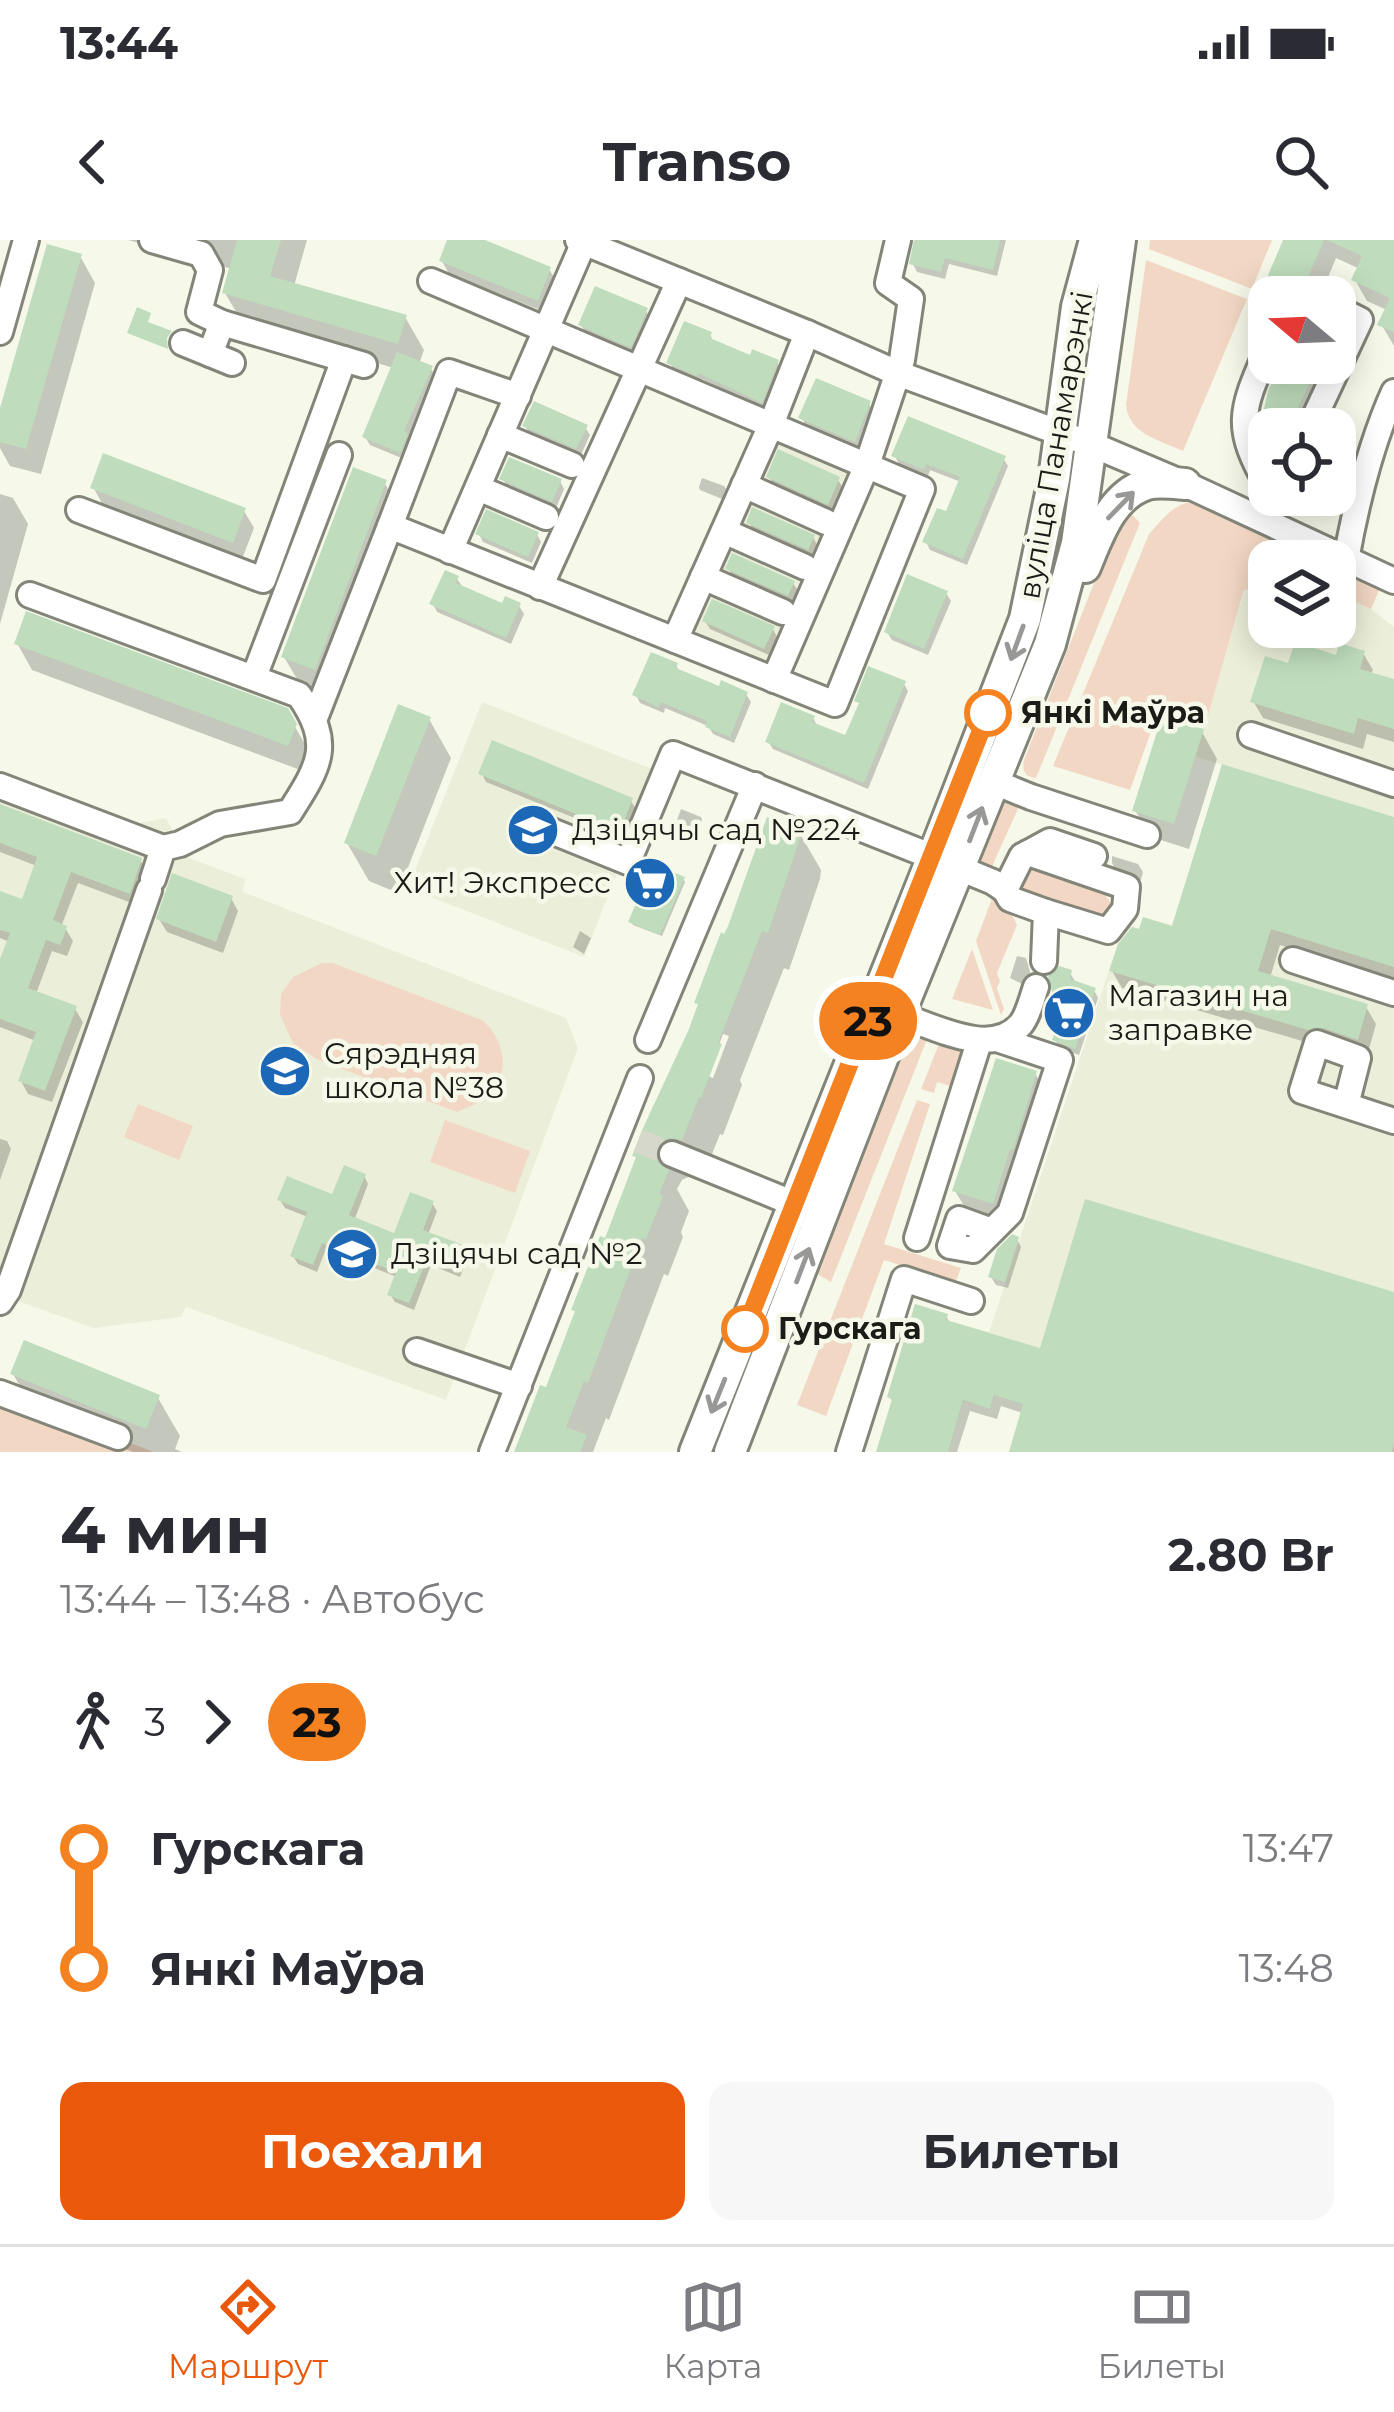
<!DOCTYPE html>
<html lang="ru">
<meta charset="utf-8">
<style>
body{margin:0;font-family:Montserrat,sans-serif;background:#f7f7f7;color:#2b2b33;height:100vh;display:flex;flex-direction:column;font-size:45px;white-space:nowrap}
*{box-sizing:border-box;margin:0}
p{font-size:39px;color:#7c7c81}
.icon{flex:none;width:66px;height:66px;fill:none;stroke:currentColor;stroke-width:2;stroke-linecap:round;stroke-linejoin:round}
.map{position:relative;height:1212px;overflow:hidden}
.side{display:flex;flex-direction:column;background:#fff;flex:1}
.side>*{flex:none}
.badge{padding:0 24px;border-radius:39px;font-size:42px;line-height:78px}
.needle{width:78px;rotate:289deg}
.tools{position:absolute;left:1248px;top:36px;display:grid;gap:24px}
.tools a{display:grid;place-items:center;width:108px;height:108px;border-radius:24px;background:#fff;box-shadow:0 6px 30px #0003;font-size:60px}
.map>.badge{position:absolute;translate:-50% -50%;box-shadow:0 0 0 6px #fff}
.legs{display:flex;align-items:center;gap:18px;height:132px;padding:0 60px;font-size:39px}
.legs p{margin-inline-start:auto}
.headline{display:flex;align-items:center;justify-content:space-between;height:204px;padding:0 60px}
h1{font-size:66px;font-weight:700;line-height:90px}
.primary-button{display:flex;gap:24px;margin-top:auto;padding:24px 60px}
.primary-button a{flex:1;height:138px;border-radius:24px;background:#ea580c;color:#fff;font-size:48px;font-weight:700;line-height:138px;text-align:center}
.primary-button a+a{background:#f7f7f7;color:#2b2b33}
ul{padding:0 60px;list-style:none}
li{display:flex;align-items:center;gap:42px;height:120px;font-size:45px}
li i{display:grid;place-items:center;width:18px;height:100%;margin:0 15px;background:currentColor}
li i::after{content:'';width:30px;height:30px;margin:-15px;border:9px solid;border-radius:50%;background:#fff}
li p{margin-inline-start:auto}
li:first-child i{background:linear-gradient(#0000 50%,currentColor 0)}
li:last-child i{background:linear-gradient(currentColor 50%,#0000 0)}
.status{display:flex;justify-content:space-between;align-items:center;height:84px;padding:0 60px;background:#fff;direction:ltr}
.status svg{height:33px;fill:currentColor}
header{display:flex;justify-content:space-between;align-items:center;height:156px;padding:0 60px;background:#fff;font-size:54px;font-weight:700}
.tab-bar{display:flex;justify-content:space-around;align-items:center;height:168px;border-top:3px solid #e1e1e2;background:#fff;font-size:33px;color:#7c7c81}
.tab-bar a{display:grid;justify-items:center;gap:6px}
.tab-bar .active{color:#ea580c}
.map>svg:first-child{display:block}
.built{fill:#ebefd9}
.green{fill:#f2d8c4}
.shadow{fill:#0003;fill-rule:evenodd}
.building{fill:#bfddbd}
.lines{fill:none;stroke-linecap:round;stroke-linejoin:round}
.minor-tunnel{stroke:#d5d8ca;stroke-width:24;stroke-dasharray:24 12;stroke-linecap:butt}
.minor-casing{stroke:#838579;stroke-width:30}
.major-casing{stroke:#838579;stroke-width:36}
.minor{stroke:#fff;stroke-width:24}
.major{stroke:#fff;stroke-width:30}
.oneway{stroke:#989997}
.line-1-casing{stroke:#fff;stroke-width:27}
.line-1{stroke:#f58220;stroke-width:18}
.stop-1-dot{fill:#fff;stroke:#f58220;stroke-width:6}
.labels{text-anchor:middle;stroke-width:9;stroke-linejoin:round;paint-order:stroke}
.street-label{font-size:30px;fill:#1b1c17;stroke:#f6f9ea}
.stop-label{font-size:30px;font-weight:bold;fill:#1b1c17;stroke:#f6f9ea;text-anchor:start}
.poi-label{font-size:30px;fill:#1b1c17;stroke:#f6f9ea;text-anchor:start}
</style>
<div class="status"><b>13:44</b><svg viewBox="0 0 49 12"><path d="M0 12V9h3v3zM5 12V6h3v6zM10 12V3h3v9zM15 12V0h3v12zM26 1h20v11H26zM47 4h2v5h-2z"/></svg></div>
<header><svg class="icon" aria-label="back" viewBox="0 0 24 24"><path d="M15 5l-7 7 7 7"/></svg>Transo<svg class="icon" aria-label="search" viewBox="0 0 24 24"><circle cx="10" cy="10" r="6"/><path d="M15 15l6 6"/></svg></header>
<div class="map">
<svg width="1394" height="1212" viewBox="0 0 1394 1212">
<rect width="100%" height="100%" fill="#f6f9ea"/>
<g class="built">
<path d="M773 197 856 233 768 426 687 390Z"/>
<path d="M1269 348V387H1335V353L1371 369 1394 387V1212H1009L1023 1164 995 1155 990 1169 963 1161 948 1212H876L892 1160 887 1157 915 1064 948 1074 947 1080 989 1092 1124 685 1139 689 1143 677 1172 685 1222 525 1195 516 1245 349Z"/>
<path d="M482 462 657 531 584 717 408 648Z"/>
<path d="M0 538 133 584 166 578 180 604 176 613 245 639 243 652 566 778 578 808 446 1160 186 1067 181 1077 94 1088 0 1055Z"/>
</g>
<g class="green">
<path d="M1150 0H1272L1252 49 1149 9Z"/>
<path d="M1146 20 1247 59 1183 211C1159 200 1129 194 1126 165Z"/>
<path d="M1202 260 1326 321H1269V348L1244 350 1205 486 1158 472 1130 550 1053 526 1149 294C1165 276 1176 261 1202 260Z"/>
<path d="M1128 270 1140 283 1036 538C1024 537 1022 530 1024 520L1121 275Z"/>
<path d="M1335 326 1380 348 1371 369 1335 353Z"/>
<path d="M1009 559 1021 562 990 631 982 625 979 613 1003 562Z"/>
<path d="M1036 623C1065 633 1101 638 1113 668L1102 681 1014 648 1020 627Z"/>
<path d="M993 656 1008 667 1017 685 997 733 1000 741 997 748 1004 769 1001 775 976 701Z"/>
<path d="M972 709 993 770 952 759Z"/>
<path d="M322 723H333L482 780C503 797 511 829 492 852 483 862 468 867 457 872L316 819 293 803 280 775 281 754 293 737Z"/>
<path d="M921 791 929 794 831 1042 817 1034 909 798Z"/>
<path d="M941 799 966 808 954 847 937 842 934 853 921 849Z"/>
<path d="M917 860 930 864 884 1004 961 1028 955 1043 884 1020 826 1176 797 1165Z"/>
<path d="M138 864 193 886 179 920 124 897Z"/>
<path d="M445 880 530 911 515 953 430 922Z"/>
<path d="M0 1153 154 1212H0Z"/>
</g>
<g class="shadow">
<path d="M128 0H307L294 46 405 77 424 110 419 124 431 129 436 137 408 199 410 204 404 219 370 205 365 197 394 128 244 85 225 53 232 29Z"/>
<path d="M450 0H477L549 29 557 42 545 72 449 34 442 21Z"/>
<path d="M918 0H1006L997 36 949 24 945 39 917 32 913 24Z"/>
<path d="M1286 0H1394V106L1381 84 1387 70 1367 61 1355 40 1360 29 1336 18 1320 57H1272L1266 47Z"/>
<path d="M80 16 95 43 41 234 10 226 0 208V180Z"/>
<path d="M646 71 651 79 635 114 586 93 581 85Z"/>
<path d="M1335 90 1346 110 1309 189H1269V203L1265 178 1283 123H1335Z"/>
<path d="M710 95 715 104 752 119 777 122 781 130 766 169 702 139 701 142 674 130 670 123Z"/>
<path d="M869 164 873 172 859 209 806 186 802 178Z"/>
<path d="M525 186 585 187 590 195 581 215 530 194Z"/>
<path d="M895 216 1003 218 1008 226 967 325 930 310 926 302 947 275 961 242 930 230 928 236 899 224Z"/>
<path d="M769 237 838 240 843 248 832 271 774 245Z"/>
<path d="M702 238 724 246 726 249 722 259 700 250 699 247Z"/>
<path d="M503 239 560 241 564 249 556 268 507 247Z"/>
<path d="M384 242 400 269 330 455 300 444 284 417Z"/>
<path d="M93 247 244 271 254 288 242 319 103 265Z"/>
<path d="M0 254 13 258 28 284 0 384Z"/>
<path d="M749 282 813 297 817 305 812 316 753 290Z"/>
<path d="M479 294H537L541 302 532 323 483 302Z"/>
<path d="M728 328 793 343 798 351 792 362 733 336Z"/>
<path d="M457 339 462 346 504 367 519 366 524 374 511 404 437 372 433 364Z"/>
<path d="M946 353 951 361 928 415 892 400 887 392Z"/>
<path d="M705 381 773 389 777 397 769 415 710 389Z"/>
<path d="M17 403 286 471 310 513 303 531 32 430Z"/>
<path d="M1363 413 1373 430 1371 435 1394 442V502L1367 494 1363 509 1263 478 1253 461 1290 426Z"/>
<path d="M676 425 680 433 720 450 746 454 751 462 734 503 713 494 708 486 665 468 664 473 640 463 636 455Z"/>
<path d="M904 444 908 451 868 549 773 509 768 501 813 478 818 487 847 499 861 466 857 460Z"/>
<path d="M429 479 451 518 398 653 369 641 347 603Z"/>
<path d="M1202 492 1217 519 1189 609 1151 597 1135 570Z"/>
<path d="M482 534 631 561 636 569 624 598 486 542Z"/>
<path d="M0 567 140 620 148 633 137 665 78 643 61 687 65 688 73 701 67 716 52 711 36 754 75 769 83 782 52 862 28 854 21 841 36 801 0 787V728L10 702 0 698V654L23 663 37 626 0 612Z"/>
<path d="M681 569 701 577 702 580 698 591 678 583 677 580Z"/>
<path d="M1394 580V740L1280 705 1270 738 1366 767 1376 784 1367 816 1319 806 1122 748 1112 731 1174 690Z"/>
<path d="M799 592 821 630 820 639 789 730 784 728 740 840 742 845 723 895 720 894 703 937 692 935 682 940 677 949 689 971 681 992 683 997 668 1036 664 1034 609 1180 606 1178 593 1212H517L548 1151 606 1002ZM723 794 729 796 713 838 708 836Z"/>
<path d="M1112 616 1138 624 1143 632 1141 640 1116 631 1112 623Z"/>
<path d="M683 639 685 642 662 696 633 685 632 682 665 645Z"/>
<path d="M231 658 238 671 223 713 167 692 159 679Z"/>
<path d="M580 691 591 698 584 714 573 707Z"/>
<path d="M1017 716 1026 718 1031 735 1022 744 1010 738Z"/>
<path d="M1070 733 1075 741 1094 750 1098 758 1079 815 1060 808 1055 800 1068 762 1060 759 1055 751Z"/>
<path d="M1035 833 1050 860 1007 989 971 977 955 951Z"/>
<path d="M0 899 7 901 11 909 0 940Z"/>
<path d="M364 936 368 944 354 981 396 997 432 963 437 971 428 995 464 1009 468 1017 460 1037 431 1025 414 1070 395 1062 390 1054 397 1037 326 1009 317 1032 298 1024 293 1016 308 977 285 968 280 960 334 957Z"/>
<path d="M1017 999 1021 1007 1008 1048 996 1045 991 1037Z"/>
<path d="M1394 1056V1212H1012L1023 1173 1001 1166 997 1179 970 1171 957 1212H879L894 1163 890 1157 946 1076 951 1085 1042 1112Z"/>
<path d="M13 1134 158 1158 180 1196 175 1209 182 1212H133L35 1172Z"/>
</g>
<g class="building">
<path d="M237 0H281L270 36 407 75 398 104 222 53Z"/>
<path d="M447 0H485L551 27 538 61 439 21Z"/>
<path d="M914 0H1000L993 30 945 18 941 32 909 24Z"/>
<path d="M1283 0H1324L1306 42 1310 44 1305 57H1273L1275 52 1263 47Z"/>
<path d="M1327 0H1394V92L1377 85 1390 58 1351 40 1362 16Z"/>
<path d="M47 4 82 14 26 209 0 202V168Z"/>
<path d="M595 46 648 68 631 108 578 85Z"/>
<path d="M137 67 151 73 148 82 172 91 167 98 168 109 127 93Z"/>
<path d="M684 81 712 92 710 98 750 115 752 109 779 120 762 163 698 133 697 136 666 123Z"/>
<path d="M397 112 433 126 404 191 408 193 400 213 362 197Z"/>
<path d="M1280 123H1319L1288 189H1269V211L1262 178 1268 151Z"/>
<path d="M816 138 871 161 855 202 798 178Z"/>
<path d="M534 161 588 185 576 209 522 186Z"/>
<path d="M908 176 1006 216 963 319 922 302 937 268 946 271 960 237 926 224 924 230 891 216Z"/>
<path d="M778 209 840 237 828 265 766 237Z"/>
<path d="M103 213 246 268 233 303 90 248Z"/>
<path d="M509 217 562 239 552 262 499 239Z"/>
<path d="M353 227 387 240 315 430 281 417Z"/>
<path d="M752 267 815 295 808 310 746 283Z"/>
<path d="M486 269 539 292 528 317 475 294Z"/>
<path d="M732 313 795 341 788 356 725 329Z"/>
<path d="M445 330 459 336 456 343 502 363 505 356 521 363 506 398 429 364Z"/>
<path d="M907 334 948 351 924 409 884 392Z"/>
<path d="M712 359 775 386 764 409 702 381Z"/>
<path d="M26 371 288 468 297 484 288 506 14 404Z"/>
<path d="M1295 402 1336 415 1339 403 1365 411 1360 429 1394 439V489L1358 478 1354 494 1250 462 1265 416 1288 423Z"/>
<path d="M651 412 678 423 676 428 719 446 721 440 748 452 730 497 705 487 707 481 661 462 659 467 632 455Z"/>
<path d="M868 426 906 441 864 543 765 502 781 462 815 476 812 482 845 495 859 463 854 461Z"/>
<path d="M398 464 431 477 376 616 344 603Z"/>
<path d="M1162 476 1204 489 1174 584 1132 571Z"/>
<path d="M492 500 633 558 620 592 478 534Z"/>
<path d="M1222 524 1394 577V727L1271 689 1258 731 1368 764 1358 800 1323 788 1308 790 1109 731 1118 704 1132 687 1139 689 1143 677 1172 686Z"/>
<path d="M0 564 142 618 130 654 71 632 53 680 67 686 64 696 60 705 46 700 28 748 77 766 45 851 18 841 36 792 0 779V719L10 693 0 690V651L22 659 37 617 0 603Z"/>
<path d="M767 577 801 589 798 597 800 598 768 693 762 691 718 803 722 804 701 858 699 857 682 900 669 898 661 902 656 909 658 923 669 930 659 954 663 956 646 999 642 998 588 1143 584 1141 566 1187 587 1195 580 1212H514L540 1145 546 1147 575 1071 571 1070 600 996 605 998 636 917 632 916 643 888 689 789 698 764 694 763 721 692 724 694 728 686Z"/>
<path d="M668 630 685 637 660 695 628 682 648 635 663 641Z"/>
<path d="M172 633 233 656 216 702 156 679Z"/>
<path d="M1059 726 1072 730 1070 739 1096 748 1075 809 1052 800 1067 756 1052 752 1048 736Z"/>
<path d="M996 818 1037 831 1013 910 1010 909 993 964 952 951Z"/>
<path d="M344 925 366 934 349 975 394 993 410 952 434 961 423 990 466 1006 456 1031 427 1019 409 1063 387 1055 396 1032 322 1003 313 1025 290 1016 307 972 277 960 287 936 332 954Z"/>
<path d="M1085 959 1394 1052V1204L1392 1212H1009L1023 1164 994 1155 990 1169 963 1160 948 1212H876L892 1159 887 1157 915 1064 948 1074 946 1080 1040 1108Z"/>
<path d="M1012 994 1019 997 1005 1042 988 1037 997 1009Z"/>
<path d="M24 1100 160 1155 146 1189 10 1134Z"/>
</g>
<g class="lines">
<path class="minor-tunnel" d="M638 901 672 914"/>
<g class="minor-casing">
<g id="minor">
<path d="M152 0 201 14 210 30 199 72 222 83 364 125"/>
<path d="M578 0 807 93 897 133 1093 205 1185 244 1394 341"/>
<path d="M0 92 26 0"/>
<path d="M183 103 210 114 222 83"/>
<path d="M1269 106C1242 169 1232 185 1269 247"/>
<path d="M210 114 232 123"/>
<path d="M1309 189 1360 80 1342 71"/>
<path d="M500 195 572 225"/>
<path d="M744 245 826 282"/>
<path d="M478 248 546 277"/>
<path d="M79 270 263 340 344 119"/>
<path d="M390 286 449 132 518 156"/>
<path d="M724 291 805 327"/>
<path d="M450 311 584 2"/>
<path d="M1346 320C1356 264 1371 203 1394 152"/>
<path d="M703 337 783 372"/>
<path d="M540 347 679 41"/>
<path d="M30 355 299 455C333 504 320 525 290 572L220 584 180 604 163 608 153 639"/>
<path d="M675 400 771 185 807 93"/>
<path d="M254 437 339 215"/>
<path d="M774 440 867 225 902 120 911 59 888 43 898 0"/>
<path d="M315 478 390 286 835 464 922 249 431 41"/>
<path d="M1251 495 1394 544"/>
<path d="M992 541 1031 557 1147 595"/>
<path d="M0 546 163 608"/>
<path d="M529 582 628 622 673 514 933 617"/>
<path d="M1028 613 1050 601 1094 616"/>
<path d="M959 628 993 642 1005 650 1010 659 1046 672 1044 721"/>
<path d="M1005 650 1022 616 1028 613 1127 647 1125 669 1108 691 1046 672"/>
<path d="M1293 720 1394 753"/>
<path d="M899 775C934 786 992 819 1021 784 1028 776 1032 758 1036 747"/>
<path d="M648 800 755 545"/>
<path d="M1346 865 1358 818 1317 803 1302 851 1394 881"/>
<path d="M672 914 795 964"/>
<path d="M992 991 959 979 950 1006 973 1010 1010 973 1060 820 997 799"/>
<path d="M917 998 979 802"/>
<path d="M0 1062 8 1050 149 650"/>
<path d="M417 1111 519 1146"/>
<path d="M0 1153 118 1197"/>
<path d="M492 1212 640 838"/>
<path d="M849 1212 904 1039 971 1061"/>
</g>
</g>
<g class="major-casing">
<g id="major">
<path d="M1085 327C1098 296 1111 255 1147 244 1158 241 1173 243 1185 244"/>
<path d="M695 1212 933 617 1025 379 1054 239 1077 67 1095 0"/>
<path d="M730 1212 899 775 1050 404 1077 303 1120 0"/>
</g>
</g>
<use href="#minor" class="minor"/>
<use href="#major" class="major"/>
</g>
<defs><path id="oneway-shaft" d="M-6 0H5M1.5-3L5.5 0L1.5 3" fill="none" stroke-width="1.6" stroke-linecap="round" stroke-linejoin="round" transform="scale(3)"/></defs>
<g class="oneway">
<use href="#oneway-shaft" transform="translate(1121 265) rotate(-46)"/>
<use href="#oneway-shaft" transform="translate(1017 403) rotate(110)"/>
<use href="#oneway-shaft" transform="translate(976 584) rotate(-69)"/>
<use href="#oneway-shaft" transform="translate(803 1025) rotate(-69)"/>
<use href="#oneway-shaft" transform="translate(718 1156) rotate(112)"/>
</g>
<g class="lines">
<g class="line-1-casing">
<path id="line-1" d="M745 1089 988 473"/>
</g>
<use href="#line-1" class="line-1"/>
</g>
<defs>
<g id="school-disc" transform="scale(2.7)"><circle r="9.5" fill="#1c68b7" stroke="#f6f9ea"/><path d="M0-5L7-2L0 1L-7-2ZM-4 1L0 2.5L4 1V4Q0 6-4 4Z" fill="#fff"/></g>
<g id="supermarket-disc" transform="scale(2.7)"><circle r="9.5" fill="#1c68b7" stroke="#f6f9ea"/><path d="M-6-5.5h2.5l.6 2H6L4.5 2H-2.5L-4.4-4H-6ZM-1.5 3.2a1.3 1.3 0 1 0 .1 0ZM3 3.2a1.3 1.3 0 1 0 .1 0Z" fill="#fff"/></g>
</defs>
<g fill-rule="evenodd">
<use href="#school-disc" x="533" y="590"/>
<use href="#supermarket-disc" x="650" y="643"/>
<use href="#supermarket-disc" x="1069" y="773"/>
<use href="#school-disc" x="285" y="831"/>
<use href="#school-disc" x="352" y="1014"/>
</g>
<g class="stop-1-dot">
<circle cx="988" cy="473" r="21"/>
<circle cx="745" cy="1089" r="21"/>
</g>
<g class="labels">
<g class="street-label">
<text transform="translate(1056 205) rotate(-80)" y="10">вуліца Панамарэнкі</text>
</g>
<g class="stop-label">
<text x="1021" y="483">Янкі Маўра</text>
<text x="778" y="1099">Гурскага</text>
</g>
<g class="poi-label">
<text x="572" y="600">Дзіцячы сад №224</text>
<text x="611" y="653" text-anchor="end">Хит! Экспресс</text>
<text x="1108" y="766">Магазин на<tspan x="1108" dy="34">заправке</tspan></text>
<text x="324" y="824">Сярэдняя<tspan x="324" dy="34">школа №38</tspan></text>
<text x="391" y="1024">Дзіцячы сад №2</text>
</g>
</g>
</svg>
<div class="tools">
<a><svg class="needle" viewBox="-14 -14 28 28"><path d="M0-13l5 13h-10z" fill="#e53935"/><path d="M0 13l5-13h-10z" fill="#7c7c81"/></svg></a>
<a><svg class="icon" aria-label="locate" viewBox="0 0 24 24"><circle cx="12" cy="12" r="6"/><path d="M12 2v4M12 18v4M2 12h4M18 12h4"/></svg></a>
<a><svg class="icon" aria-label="layers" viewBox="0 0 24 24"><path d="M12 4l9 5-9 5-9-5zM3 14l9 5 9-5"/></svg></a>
</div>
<b class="badge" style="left:868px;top:781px;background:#f58220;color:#111">23</b>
</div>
<section class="side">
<div class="headline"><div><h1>4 мин</h1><p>13:44 – 13:48 · Автобус</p></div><b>2.80 Br</b></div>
<div class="legs"><svg class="icon" aria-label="walk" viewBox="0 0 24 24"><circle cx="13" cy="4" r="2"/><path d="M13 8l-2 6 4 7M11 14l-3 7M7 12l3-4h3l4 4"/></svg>3<svg class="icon" aria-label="forward" viewBox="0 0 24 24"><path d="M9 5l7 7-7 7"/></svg><b class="badge" style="background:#f58220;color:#111">23</b></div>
<ul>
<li><i style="color:#f58220"></i><b>Гурскага</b><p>13:47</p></li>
<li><i style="color:#f58220"></i><b>Янкі Маўра</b><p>13:48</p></li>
</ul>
<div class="primary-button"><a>Поехали</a><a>Билеты</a></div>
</section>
<nav class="tab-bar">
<a class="active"><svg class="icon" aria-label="directions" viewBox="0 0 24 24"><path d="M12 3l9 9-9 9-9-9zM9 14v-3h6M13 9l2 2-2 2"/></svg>Маршрут</a>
<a><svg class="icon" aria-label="map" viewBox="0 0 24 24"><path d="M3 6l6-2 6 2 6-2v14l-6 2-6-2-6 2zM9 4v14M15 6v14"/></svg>Карта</a>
<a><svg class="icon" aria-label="tickets" viewBox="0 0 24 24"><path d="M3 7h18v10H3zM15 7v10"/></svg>Билеты</a>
</nav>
